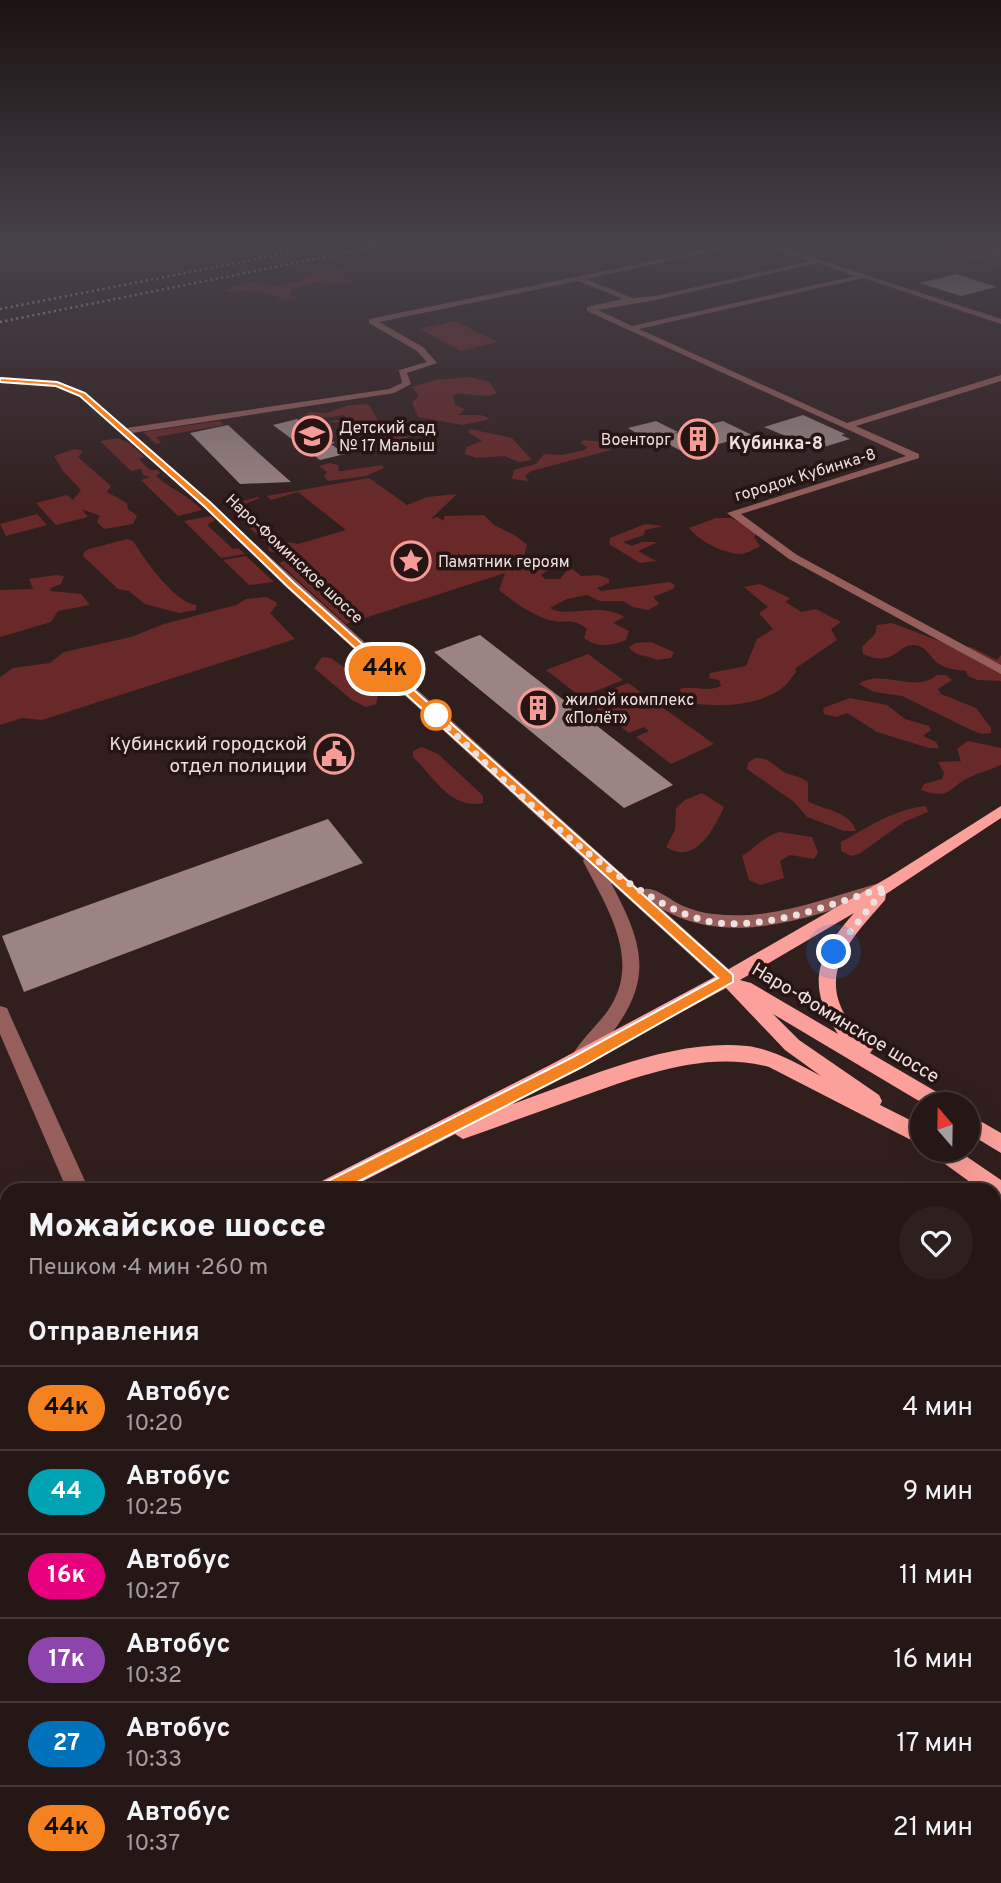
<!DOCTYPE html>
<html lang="ru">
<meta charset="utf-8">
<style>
body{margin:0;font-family:Overpass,sans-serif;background:#2d201f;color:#f1f3f6;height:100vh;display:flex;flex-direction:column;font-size:26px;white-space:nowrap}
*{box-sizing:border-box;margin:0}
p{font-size:23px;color:#a39fa1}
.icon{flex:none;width:38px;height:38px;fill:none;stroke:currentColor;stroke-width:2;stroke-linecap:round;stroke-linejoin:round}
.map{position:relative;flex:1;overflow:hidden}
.side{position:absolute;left:0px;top:1183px;width:1001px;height:700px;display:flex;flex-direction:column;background:#251716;border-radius:21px 21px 0 0;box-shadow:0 7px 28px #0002,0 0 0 2px #423635}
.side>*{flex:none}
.badge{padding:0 14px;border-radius:23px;font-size:24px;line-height:46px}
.needle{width:46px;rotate:340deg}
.buttons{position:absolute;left:910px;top:1092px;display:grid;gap:14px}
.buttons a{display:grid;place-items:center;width:70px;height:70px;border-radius:50%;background:#251716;box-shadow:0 7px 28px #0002,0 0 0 2px #423635;font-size:35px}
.you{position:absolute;width:35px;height:35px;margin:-18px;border:5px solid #fff;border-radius:50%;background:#1a73e8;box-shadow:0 0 0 10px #1a73e833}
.map>.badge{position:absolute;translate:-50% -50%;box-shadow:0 0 0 4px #fff}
h2{padding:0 28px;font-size:26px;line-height:63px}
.round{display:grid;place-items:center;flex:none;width:74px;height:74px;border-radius:37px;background:#2d201f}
.headline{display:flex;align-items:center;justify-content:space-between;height:119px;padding:0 28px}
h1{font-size:33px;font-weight:800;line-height:52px}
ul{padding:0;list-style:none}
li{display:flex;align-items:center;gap:21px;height:84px;padding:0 28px;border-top:2px solid #423635}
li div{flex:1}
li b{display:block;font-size:26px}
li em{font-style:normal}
li .badge{min-width:77px;font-weight:700;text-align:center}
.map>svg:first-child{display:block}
.green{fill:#692928}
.building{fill:#9b8482}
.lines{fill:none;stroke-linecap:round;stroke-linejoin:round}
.minor{fill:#965f5b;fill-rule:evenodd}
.major{fill:#fba09a;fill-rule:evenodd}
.rail{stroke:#d4c6c5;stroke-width:2.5;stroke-dasharray:2 3.5;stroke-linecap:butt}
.line{fill:#f58220;stroke:#fff;stroke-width:2}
.walk{stroke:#ede0df;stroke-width:7;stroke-dasharray:0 12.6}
.stop-dot{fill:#fff;stroke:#f58220;stroke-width:3.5}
.labels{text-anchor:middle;stroke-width:7;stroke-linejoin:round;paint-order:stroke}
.far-poi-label{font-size:16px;fill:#ede0df;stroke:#271514;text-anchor:start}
.far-street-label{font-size:16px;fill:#ede0df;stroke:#271514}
.far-neighbourhood-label{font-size:18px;font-weight:bold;fill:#ede0df;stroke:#271514}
.poi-label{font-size:19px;fill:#ede0df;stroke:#271514;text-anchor:end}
.street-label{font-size:19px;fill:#ede0df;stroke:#271514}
</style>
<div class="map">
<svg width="1001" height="1883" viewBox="0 0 1001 1883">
<rect width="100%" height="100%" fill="#311f1e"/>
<g class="green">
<path d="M926 247 1001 249V267L996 266Z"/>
<path d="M339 269 346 271 342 276 355 282 348 284 316 282 291 290 290 294 297 299 278 300 279 296C269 294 258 292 249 291 239 290 233 294 224 290L251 282 276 286 305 280 301 276Z"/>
<path d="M455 321 497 342 461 351 420 329Z"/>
<path d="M469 377 489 382 497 393C484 400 468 391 453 395L455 405 465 409 458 415H481L490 419 463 425 418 417 412 402 419 396 412 387 435 380Z"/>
<path d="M364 404 369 405 381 426 400 428 412 445 393 450 385 443 386 439 375 436 368 428H351L348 423 326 422 346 418 345 415 316 419 304 416 310 412 327 413 346 406Z"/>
<path d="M219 421 224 425 156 437 161 443 156 444 143 432Z"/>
<path d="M470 429 512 438 532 460 519 462 504 456 476 458 465 454 466 447 482 441 468 432Z"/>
<path d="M118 438 129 443 145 457 139 459 150 470H158L160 473 156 476C170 489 188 495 202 510L178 516 141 480 150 477 143 475 141 469 131 471 100 441Z"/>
<path d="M584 440 602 442 611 450 531 471 525 476 528 481 512 479 514 470 536 464 544 454 561 455 585 450 587 447 580 443Z"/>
<path d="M75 449 83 451 78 457 111 486 107 492 127 503 128 509 137 516 133 524 104 529 97 522 100 516 82 509 88 517 56 525 36 503 67 495 73 500 81 490 63 471 54 456Z"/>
<path d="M329 463 338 465 339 471H342L382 465 384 468 366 476 328 481 324 477 327 472 319 466Z"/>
<path d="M369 478 407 505 427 497 457 494 431 519 437 517 444 521V516L484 515 494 525 516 536 527 545 523 560 515 565 506 566 512 571C525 565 537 558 552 561L555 566 541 575 545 579H560L570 567 581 576 599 575 609 579V583L597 588 601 591 669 582 675 585 673 589 653 597 659 604 648 610 633 607 623 601H600L587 595 567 599 550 608C567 619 599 601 624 617L613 623 629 631 626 640C611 646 597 648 584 638L587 629C571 616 566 625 549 620 530 614 514 602 499 590L505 573 346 624 279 563 286 560 277 553 269 551 268 544 228 509 231 504 258 497 260 498 232 509 236 512 241 511 268 532 262 536 271 543 280 541 298 544 346 530 298 492 271 500 267 496Z"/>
<path d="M37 514 47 525 6 536 0 524Z"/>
<path d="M211 516 215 520 207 525 233 549 238 548 245 554 221 558 184 521Z"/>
<path d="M716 518H731L758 532 754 537 760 546C754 549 747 554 739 554 723 553 699 541 689 528Z"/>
<path d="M645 524 663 526 645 530 644 535 623 542 632 546 642 542H658L638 551 656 561 640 563 609 544 610 538Z"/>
<path d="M127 539 133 541C145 560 174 602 196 605V610L179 613 145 604 129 591 118 589 83 556 84 552 89 549Z"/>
<path d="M246 556 274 582 249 585 223 560Z"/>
<path d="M56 575 64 576 61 584 51 588 50 591 81 594 90 605 58 611 51 622 0 637V590L33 589 29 579Z"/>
<path d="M760 584 790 598 786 602 801 612 816 609 841 622 831 629 837 640 796 668V672C791 678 787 685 781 689 753 707 721 707 689 703L679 689C694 685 707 693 721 686L719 680 709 678 710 673 746 666 757 639 773 629 759 613 768 607 744 587Z"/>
<path d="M266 597 276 602 277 605 270 613 295 639 42 720 22 718 0 725V677L13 668 50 663 64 652 131 637 164 624 236 605 246 599Z"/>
<path d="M892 623 955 647H971L997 660 1001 655V681L977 680 968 676 966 671C957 670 947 669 939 664 930 658 927 646 914 645 898 644 894 668 863 654L862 647 875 634 877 625Z"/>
<path d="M651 642 674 652 671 658 657 660C648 655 635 657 629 647L635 643Z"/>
<path d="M588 654 623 680 581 697 546 670Z"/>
<path d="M322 657 331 658 376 691 378 695 376 704 366 707 352 700 314 668Z"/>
<path d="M937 675H946L952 680 938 689 941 694 976 708 991 728V733L982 734 971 730 902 696 874 692 859 684C880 668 916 694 937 675Z"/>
<path d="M628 683 714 744 671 764 636 737 649 731 644 727 629 733 585 700Z"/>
<path d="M850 698 887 705 905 719 929 726 931 730 923 736 936 742 939 748H929L877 732 847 713 836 717 824 714 823 708Z"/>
<path d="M968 741 1001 748V765C990 770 978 773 968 778 947 789 950 800 921 790L924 784 942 779 944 773 938 762 961 761 957 749Z"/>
<path d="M422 747 438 754 478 791 483 796V803C451 810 434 777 413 757V751Z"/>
<path d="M755 758C769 758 771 763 781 770 789 776 799 775 808 782V801C824 811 849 810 856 831H844L807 817 794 802 747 769 748 763Z"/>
<path d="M702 793 724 807C714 829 695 866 666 847L675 830 676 808 685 800Z"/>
<path d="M926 806 928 812 904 822 859 854 851 856 841 851V842C868 827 895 809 926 806Z"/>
<path d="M780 832 812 837 818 853 814 859 790 855 780 861 784 878 760 885 749 880 742 856C757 847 763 836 780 832Z"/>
</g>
<g class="building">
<path d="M956 274 997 287 961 296 919 283Z"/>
<path d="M803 415 845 434 841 435 850 439 817 449 764 427Z"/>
<path d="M297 419 335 443 331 444 345 454 320 460 273 425Z"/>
<path d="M656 421 678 432 648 440 628 428Z"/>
<path d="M723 421 752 435 685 453 657 438Z"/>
<path d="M228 425 253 448 291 482 240 484 190 433Z"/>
<path d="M480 635 659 774 673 785 624 808 434 652Z"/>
<path d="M328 819 363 863 24 992 2 936Z"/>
</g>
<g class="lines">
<g class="minor">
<path d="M722 247H733L586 279 632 298 656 296 810 261 772 247H781L1001 319V324L863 278 639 329 847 423 1001 375V381L856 426 919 454V458L741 514 797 555 1001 665V674L789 559 727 513 906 456 587 311V307L623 299 578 281 379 322 423 347 437 363 407 373 411 384 394 393 132 433 640 890C654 884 669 900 683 906 693 910 703 913 714 914 770 921 823 899 876 884L884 890 882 894C812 916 732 949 662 909L734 974 737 979 734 984H722L611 883C645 947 655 982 604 1043 596 1053 590 1066 575 1061L572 1056C582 1037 601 1023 612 1004 640 956 605 904 583 861L584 859 287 588 204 507 79 396 56 387 0 383V377L57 381 85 392 126 428 389 389 402 383 399 370 427 362 417 351 369 323V319ZM818 263 855 276 632 326 598 310 656 300Z"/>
<path d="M0 1006 7 1008 9 1013 89 1190H67L0 1034Z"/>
</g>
<g class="major">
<path d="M1001 806V818L886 894 885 900C857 933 818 968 845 1015 853 1027 866 1036 873 1049L870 1053 947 1098 950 1104H924L773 1014 799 1040 879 1095 882 1101 880 1105 922 1126V1143L913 1141 769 1067C705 1050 640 1076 580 1097 541 1111 502 1125 463 1139L455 1134 346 1190H315L318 1183 550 1065 722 973 889 877ZM854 913C817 955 805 984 838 1034L751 983 740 980ZM726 988 785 1050 821 1076C798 1064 773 1049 747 1046 670 1038 582 1080 510 1105Z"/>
<path d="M968 1114 1001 1133V1153L968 1133Z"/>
<path d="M931 1150H957L1001 1180V1201L994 1199V1190H981L934 1156Z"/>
<path d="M7 1331V1355L0 1358V1334Z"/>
<path d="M1001 1358V1382L994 1385V1361Z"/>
<path d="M525 1876H557L554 1883H522Z"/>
</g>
<g class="rail">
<path d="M998 247 1001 248"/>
<path d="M0 309 288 253"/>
<path d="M0 322 375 247"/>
</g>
</g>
<linearGradient id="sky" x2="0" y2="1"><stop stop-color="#1b1110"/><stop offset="0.48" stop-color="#48424c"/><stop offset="1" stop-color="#48424c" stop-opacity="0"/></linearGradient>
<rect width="1001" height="510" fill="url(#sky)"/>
<path class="line" d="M0 378 57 382 85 393 211 503 294 583 733 975V982L582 1067 332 1195 326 1197 320 1195 318 1190 320 1185 571 1058 718 978 288 587 205 507 80 396 56 386 0 382Z"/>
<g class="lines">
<path class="walk" d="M436 715 428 709C493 768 635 916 720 923 776 928 833 903 886 887L834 952"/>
</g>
<defs>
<g id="school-ring" transform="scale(2.0125)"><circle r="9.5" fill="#271514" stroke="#f59c96" stroke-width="1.5"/><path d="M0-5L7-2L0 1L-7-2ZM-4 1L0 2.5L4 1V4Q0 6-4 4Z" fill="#f59c96"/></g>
<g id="building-ring" transform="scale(2.0125)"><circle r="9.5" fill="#271514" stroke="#f59c96" stroke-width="1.5"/><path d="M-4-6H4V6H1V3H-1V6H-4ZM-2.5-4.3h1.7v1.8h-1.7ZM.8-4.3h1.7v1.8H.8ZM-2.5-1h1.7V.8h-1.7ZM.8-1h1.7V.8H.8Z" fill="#f59c96"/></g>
<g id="sight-ring" transform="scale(2.0125)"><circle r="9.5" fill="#271514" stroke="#f59c96" stroke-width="1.5"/><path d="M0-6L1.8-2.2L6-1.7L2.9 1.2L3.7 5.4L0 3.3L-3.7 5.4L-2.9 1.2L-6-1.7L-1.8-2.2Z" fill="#f59c96"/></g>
<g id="civic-ring" transform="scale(2.0125)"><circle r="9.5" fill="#271514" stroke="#f59c96" stroke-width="1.5"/><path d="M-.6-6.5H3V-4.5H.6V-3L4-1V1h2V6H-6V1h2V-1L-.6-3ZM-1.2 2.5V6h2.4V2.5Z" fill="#f59c96"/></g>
</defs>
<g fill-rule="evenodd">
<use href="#school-ring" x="312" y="436"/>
<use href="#building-ring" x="698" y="439"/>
<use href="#sight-ring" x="411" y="561"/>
<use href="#building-ring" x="538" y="708"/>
<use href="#civic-ring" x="334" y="754"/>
</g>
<circle class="stop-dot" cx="436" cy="715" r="14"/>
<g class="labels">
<g class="far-poi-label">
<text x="339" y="433">Детский сад<tspan x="339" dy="18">№ 17 Малыш</tspan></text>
<text x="671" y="445" text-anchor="end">Военторг</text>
<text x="438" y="567">Памятник героям</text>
<text x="565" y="705">жилой комплекс<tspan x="565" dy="18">«Полёт»</tspan></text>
</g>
<g class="far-street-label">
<text transform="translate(805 474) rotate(-17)" y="6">городок Кубинка-8</text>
<text transform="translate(295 558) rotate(43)" y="6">Наро-Фоминское шоссе</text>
</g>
<g class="far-neighbourhood-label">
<text x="776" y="449">Кубинка-8</text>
</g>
<g class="poi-label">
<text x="307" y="750">Кубинский городской<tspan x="307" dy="22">отдел полиции</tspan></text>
</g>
<g class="street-label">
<text transform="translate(846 1022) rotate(31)" y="7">Наро-Фоминское шоссе</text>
</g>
</g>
</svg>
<div class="buttons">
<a><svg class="needle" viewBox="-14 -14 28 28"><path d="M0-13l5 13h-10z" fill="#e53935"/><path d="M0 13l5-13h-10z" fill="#a39fa1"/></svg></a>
</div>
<div class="you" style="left:834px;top:952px"></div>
<b class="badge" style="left:385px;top:669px;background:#f58220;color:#111">44к</b>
<section class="side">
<div class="headline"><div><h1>Можайское шоссе</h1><p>Пешком · 4 мин · 260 m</p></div><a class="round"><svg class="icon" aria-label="heart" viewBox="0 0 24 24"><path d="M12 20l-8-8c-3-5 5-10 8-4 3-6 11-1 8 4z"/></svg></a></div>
<h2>Отправления</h2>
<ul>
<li><span class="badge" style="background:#f58220;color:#111">44к</span><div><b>Автобус</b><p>10:20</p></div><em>4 мин</em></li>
<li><span class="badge" style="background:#00a3b4;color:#fff">44</span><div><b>Автобус</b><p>10:25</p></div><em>9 мин</em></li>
<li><span class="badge" style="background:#e6007e;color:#fff">16к</span><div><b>Автобус</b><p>10:27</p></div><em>11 мин</em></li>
<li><span class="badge" style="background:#8e44ad;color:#fff">17к</span><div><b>Автобус</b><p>10:32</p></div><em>16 мин</em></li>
<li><span class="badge" style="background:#0072bc;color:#fff">27</span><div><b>Автобус</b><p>10:33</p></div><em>17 мин</em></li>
<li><span class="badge" style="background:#f58220;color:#111">44к</span><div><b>Автобус</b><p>10:37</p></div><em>21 мин</em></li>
</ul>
</section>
</div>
